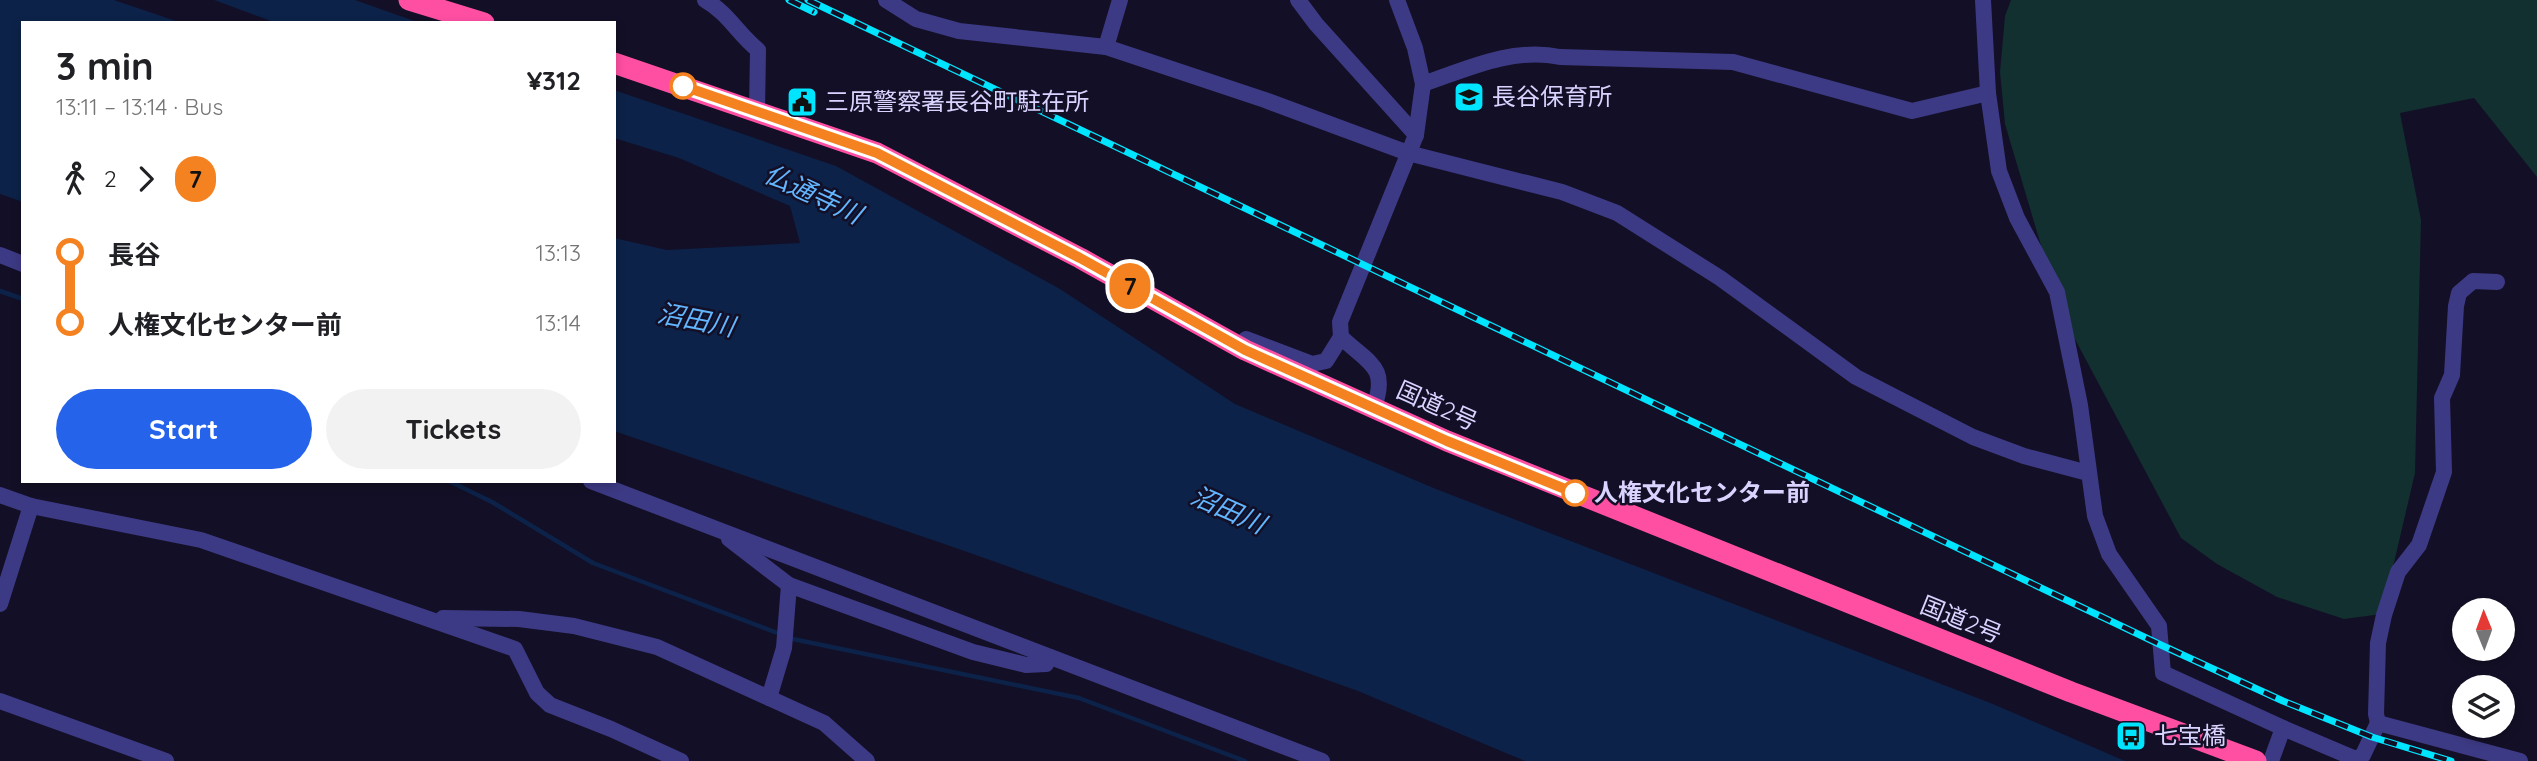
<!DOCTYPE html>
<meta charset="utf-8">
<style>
body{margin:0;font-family:Quicksand,"Noto Sans JP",sans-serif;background:#f2f2f2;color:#202124;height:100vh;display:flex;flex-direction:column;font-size:26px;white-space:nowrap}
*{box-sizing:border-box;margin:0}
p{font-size:23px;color:#757577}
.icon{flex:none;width:38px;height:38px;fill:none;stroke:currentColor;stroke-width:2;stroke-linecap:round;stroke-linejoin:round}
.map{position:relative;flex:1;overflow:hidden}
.side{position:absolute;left:21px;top:21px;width:595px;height:462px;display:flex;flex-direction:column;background:#fff;border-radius:0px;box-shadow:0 4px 10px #0003}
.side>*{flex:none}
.badge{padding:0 14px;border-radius:23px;font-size:24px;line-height:46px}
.needle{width:46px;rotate:359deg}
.fabs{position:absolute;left:2452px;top:598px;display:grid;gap:14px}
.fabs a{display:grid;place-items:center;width:63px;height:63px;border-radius:50%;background:#fff;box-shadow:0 4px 10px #0003;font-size:35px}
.map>.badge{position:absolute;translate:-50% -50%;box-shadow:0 0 0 4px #fff}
.legs{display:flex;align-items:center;gap:10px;height:77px;padding:0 35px;font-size:23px}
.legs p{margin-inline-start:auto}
.overview{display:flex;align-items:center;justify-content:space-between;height:119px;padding:0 35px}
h1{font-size:38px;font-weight:700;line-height:52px}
.button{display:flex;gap:14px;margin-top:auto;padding:14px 35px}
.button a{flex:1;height:80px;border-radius:42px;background:#2563eb;color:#fff;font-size:28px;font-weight:700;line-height:80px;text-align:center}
.button a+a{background:#f2f2f2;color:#202124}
ul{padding:0 35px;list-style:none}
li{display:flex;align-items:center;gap:24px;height:70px;font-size:26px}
li i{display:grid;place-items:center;width:10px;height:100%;margin:0 9px;background:currentColor}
li i::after{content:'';width:18px;height:18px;margin:-9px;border:5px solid;border-radius:50%;background:#fff}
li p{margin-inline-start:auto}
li:first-child i{background:linear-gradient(#0000 50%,currentColor 0)}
li:last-child i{background:linear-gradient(currentColor 50%,#0000 0)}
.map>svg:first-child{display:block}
.green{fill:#12302f}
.water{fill:#0c2248}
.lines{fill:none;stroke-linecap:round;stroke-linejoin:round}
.stream{stroke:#0c2248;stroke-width:4.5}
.street{stroke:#3d3a85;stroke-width:16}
.highway{stroke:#ff4fa3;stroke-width:21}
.rail-casing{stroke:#00e5ff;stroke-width:7}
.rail{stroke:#130f26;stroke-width:4.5;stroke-dasharray:13;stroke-linecap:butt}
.line-1-casing{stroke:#fff;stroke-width:16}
.line-1{stroke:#f58220;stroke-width:10}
.stop-1-dot{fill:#fff;stroke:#f58220;stroke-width:3.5}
.labels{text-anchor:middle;stroke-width:5;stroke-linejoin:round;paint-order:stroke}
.poi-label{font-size:24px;fill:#d9d4ff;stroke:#130f26;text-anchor:start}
.street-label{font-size:24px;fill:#d9d4ff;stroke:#130f26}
.stop-label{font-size:24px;font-weight:bold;fill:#d9d4ff;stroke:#130f26;text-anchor:start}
.water-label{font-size:26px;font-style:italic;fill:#62b6ff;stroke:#130f26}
</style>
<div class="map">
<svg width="2537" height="761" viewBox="0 0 2537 761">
<rect width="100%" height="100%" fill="#130f26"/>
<path class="green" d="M2011 0H2537V177L2474 98 2400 113 2421 220 2415 473 2382 614 2344 619 2277 597 2217 564 2181 538 2061 313 2005 124 2000 72 2005 16Z"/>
<g class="water">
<path d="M0 0H114L182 23H23V202L0 194Z"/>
<path d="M214 0H355L420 23H276Z"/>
<path d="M614 90 836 166 1060 289 1235 404 1436 489 1993 704 2125 761H1525L1358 691 953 547 614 431V238L667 250 800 243 790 206 679 158 614 138Z"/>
</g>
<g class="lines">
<g class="stream">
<path d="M0 291 23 299"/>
<path d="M449 481 492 502 593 563 780 634"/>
<path d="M788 638 1079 698 1245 761"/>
</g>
<g class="street">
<path d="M705 0C728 13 738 34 758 50L757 111"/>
<path d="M886 0 916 19 959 31 1106 47 1265 100 1408 153 1562 192 1617 213 1720 278 1856 377 1973 437 2024 456 2088 473"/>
<path d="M1298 0 1316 24 1416 135"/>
<path d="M1983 0 1988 93 1999 171 2017 218 2057 292 2080 405 2095 516 2109 554 2159 626 2163 673 2283 728 2356 759 2363 755 2378 723 2376 714 2378 643 2384 615 2398 572 2419 545 2444 472 2442 398 2452 375 2456 306 2459 293 2473 281 2497 282"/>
<path d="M1106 47 1120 0"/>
<path d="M1423 84C1467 69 1512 47 1560 57L1733 62 1912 111 1988 93"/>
<path d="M0 255 23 264"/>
<path d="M1246 339 1312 364 1326 361 1341 337"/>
<path d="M1374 407C1389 366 1368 363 1341 337L1340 322 1416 135 1423 84 1415 48 1397 0"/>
<path d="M591 481 1322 761"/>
<path d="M0 495 31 506 201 540 515 649 537 693 550 705 611 729 681 761"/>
<path d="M729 539 789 585 973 652 1026 665 1046 664 1050 657"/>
<path d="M0 604 31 506"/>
<path d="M443 618 519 619 574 626 657 647 824 723 867 761"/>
<path d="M769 698 784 648 789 585"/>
<path d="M0 701 166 761"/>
<path d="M2378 723 2520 761"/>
<path d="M2271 761 2283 728"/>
</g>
<g class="highway">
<path d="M409 0 484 23"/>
<path d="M614 63 877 153 1080 258 1245 350 1447 441 2071 692 2256 761"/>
</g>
<g class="rail-casing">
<g id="rail">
<path d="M789 0 814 12"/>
<path d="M808 0 2161 645 2283 701 2372 737 2451 761"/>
</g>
</g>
<use href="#rail" class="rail"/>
</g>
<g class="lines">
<g class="line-1-casing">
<path id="line-1" d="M683 86 877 153 1080 258 1245 350 1447 441 1575 493"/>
</g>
<use href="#line-1" class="line-1"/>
</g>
<defs>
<g id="school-square" transform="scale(1.575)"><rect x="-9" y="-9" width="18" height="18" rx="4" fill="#00e5ff" stroke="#130f26"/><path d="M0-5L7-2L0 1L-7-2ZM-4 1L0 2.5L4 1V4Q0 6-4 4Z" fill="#111"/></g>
<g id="civic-square" transform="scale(1.575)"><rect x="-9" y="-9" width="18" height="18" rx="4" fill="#00e5ff" stroke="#130f26"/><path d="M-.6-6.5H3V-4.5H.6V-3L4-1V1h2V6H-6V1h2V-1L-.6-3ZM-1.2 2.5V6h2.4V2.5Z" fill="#111"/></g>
<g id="bus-square" transform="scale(1.575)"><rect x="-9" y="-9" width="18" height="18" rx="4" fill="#00e5ff" stroke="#130f26"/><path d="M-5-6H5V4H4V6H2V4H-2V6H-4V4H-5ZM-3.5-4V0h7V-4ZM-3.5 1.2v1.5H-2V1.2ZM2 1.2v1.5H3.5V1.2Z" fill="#111"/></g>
</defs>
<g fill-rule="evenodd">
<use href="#school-square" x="1469" y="97"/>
<use href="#civic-square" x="802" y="102"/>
<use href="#bus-square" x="2131" y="736"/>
</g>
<g class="stop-1-dot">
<circle cx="683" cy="86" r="12"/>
<circle cx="1575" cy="493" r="12"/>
</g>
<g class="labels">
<g class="poi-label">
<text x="1492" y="105">長谷保育所</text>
<text x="825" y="110">三原警察署長谷町駐在所</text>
<text x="2154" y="744">七宝橋</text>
</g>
<g class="street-label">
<text transform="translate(1437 406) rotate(24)" y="8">国道2号</text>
<text transform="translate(1961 620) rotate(22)" y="8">国道2号</text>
</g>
<g class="stop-label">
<text x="1594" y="501">人権文化センター前</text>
</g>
<g class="water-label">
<text transform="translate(813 194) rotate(25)" y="9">仏通寺川</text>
<text transform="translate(696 320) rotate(11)" y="9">沼田川</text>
<text transform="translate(1228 510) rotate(24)" y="9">沼田川</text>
</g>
</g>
</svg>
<div class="fabs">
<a><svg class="needle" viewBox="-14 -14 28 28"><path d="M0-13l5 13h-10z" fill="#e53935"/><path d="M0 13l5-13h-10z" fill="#757577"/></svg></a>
<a><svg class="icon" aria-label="layers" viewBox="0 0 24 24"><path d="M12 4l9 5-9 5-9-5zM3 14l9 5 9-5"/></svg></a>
</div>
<b class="badge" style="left:1130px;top:286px;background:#f58220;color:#111">7</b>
<section class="side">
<div class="overview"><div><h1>3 min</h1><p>13:11 – 13:14 · Bus</p></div><b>¥312</b></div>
<div class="legs"><svg class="icon" aria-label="walk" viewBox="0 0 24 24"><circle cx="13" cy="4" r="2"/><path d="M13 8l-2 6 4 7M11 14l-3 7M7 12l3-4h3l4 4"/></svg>2<svg class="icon" aria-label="forward" viewBox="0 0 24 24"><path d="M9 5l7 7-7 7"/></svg><b class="badge" style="background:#f58220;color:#111">7</b></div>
<ul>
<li><i style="color:#f58220"></i><b>長谷</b><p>13:13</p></li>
<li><i style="color:#f58220"></i><b>人権文化センター前</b><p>13:14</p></li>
</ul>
<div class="button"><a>Start</a><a>Tickets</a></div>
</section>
</div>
